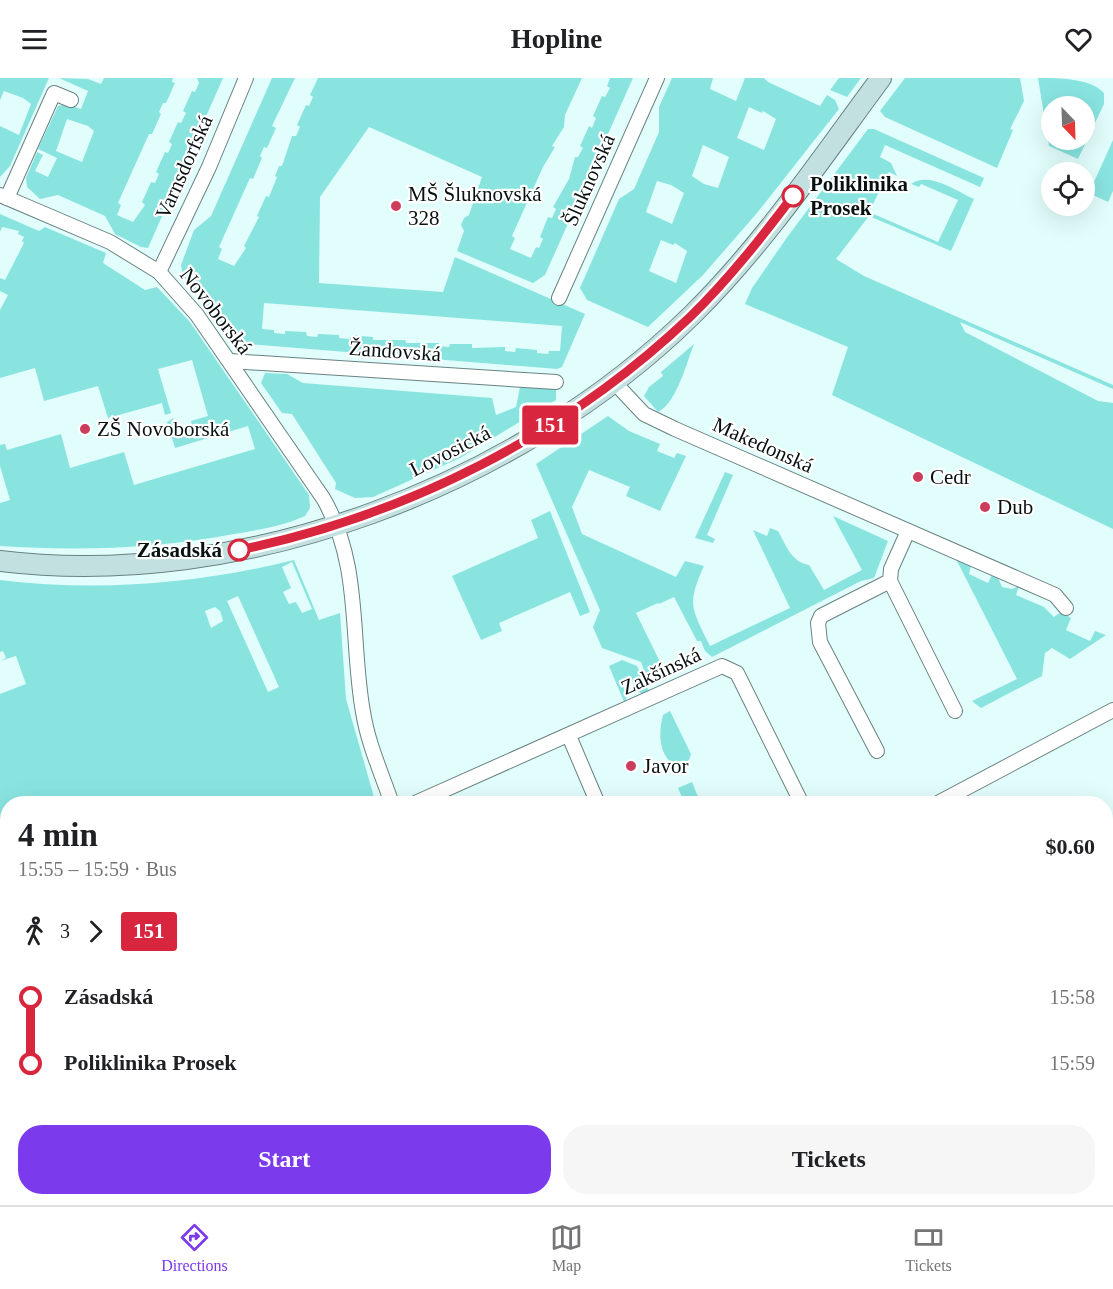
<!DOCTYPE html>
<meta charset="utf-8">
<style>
body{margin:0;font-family:Georgia,serif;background:#f6f6f6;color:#202124;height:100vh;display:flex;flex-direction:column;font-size:22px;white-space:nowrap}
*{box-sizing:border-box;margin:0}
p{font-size:20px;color:#757577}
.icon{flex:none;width:33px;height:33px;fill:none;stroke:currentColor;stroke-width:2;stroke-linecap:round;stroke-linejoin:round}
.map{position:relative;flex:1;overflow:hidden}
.drawer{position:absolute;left:0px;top:718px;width:1113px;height:410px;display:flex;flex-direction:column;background:#fff;border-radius:24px 24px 0 0;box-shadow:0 6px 24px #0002}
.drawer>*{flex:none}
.badge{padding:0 12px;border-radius:4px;font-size:21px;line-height:39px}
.needle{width:39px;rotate:157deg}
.buttons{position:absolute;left:1041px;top:18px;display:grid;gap:12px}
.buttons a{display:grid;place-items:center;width:54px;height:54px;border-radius:50%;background:#fff;box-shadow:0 6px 24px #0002;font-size:30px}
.map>.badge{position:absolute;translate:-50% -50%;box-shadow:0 0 0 3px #fff}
.legs{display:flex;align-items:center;gap:9px;height:66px;padding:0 18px;font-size:20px}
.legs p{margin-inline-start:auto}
.overview{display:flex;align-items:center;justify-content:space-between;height:102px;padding:0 18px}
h1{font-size:33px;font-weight:600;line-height:45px}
.button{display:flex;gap:12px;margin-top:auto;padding:12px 18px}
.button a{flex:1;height:69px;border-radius:24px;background:#7c3aed;color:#fff;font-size:24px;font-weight:600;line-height:69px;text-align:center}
.button a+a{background:#f6f6f6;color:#202124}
ul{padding:0 18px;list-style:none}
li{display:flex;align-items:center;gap:21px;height:66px;font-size:22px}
li i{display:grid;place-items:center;width:9px;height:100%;margin:0 8px;background:currentColor}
li i::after{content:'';width:15px;height:15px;margin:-8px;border:4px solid;border-radius:50%;background:#fff}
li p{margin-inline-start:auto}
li:first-child i{background:linear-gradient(#0000 50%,currentColor 0)}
li:last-child i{background:linear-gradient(currentColor 50%,#0000 0)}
header{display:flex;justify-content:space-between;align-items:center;height:78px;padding:0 18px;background:#fff;font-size:27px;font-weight:600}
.dock{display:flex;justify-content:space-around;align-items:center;height:84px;border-top:2px solid #e0e0e0;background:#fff;font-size:16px;color:#757577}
.dock a{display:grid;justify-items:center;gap:3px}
.dock .selected{color:#7c3aed}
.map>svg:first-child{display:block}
.green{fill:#89e4e0;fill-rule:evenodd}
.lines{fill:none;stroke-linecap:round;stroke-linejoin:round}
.street-casing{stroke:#688280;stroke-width:16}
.secondary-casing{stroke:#688280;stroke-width:22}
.highway-casing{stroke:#226966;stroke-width:28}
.street{stroke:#fff;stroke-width:14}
.secondary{stroke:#c1e0df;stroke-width:20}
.highway{stroke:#309895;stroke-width:26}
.line-1-casing{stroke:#fff;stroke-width:14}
.line-1{stroke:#d7263d;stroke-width:9}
.stop-1-dot{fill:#fff;stroke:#d7263d;stroke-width:3}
.poi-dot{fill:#cc3d5c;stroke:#fff;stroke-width:2}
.labels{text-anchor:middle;stroke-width:4.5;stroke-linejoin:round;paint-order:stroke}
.street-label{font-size:21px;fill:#071110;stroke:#fff}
.stop-label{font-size:21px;font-weight:bold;fill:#071110;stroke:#fff;text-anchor:start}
.poi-label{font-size:21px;fill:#071110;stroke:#fff;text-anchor:start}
</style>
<header><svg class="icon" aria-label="menu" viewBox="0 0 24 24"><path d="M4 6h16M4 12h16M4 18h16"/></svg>Hopline<svg class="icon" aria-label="heart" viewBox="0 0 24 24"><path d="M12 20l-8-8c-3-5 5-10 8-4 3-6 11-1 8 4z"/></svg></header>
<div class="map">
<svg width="1113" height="1127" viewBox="0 0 1113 1127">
<rect width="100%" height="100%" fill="#e2fefc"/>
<g class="green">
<path d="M0 0H49L10 88 0 99V48L19 57 31 26 23 20 4 13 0 22Z"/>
<path d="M59 0 88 1 101 6 104 0H173L172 4 175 5 166 25H163L159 34 161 36 152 56H149L118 125 121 127 117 137 133 144 145 127 142 124 151 104 155 105 159 96 156 94 165 74 168 75 172 66 169 64 178 44 181 45 186 35 183 33 192 13 195 14 199 5 197 0H223L148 170 141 169 115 156 105 138 58 117 40 121 27 109 26 100 37 74 43 77 35 93 48 99 57 80 38 71 58 28 66 26 81 31 88 13ZM67 41 88 48 94 53 82 84 56 73Z"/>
<path d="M272 0H295L272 48 276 50 267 70 264 69 260 78 262 80 253 101 250 100 219 169 222 171 218 181 234 188 246 170 244 168 259 139 257 138 266 118 269 119 277 99 275 98 279 88H282L292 58H296L300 49 297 47 306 27 309 28 313 19 310 17 318 0H582L565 37 564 49 552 68 555 69 543 89 512 158 515 160 510 171 531 180 536 169 539 170 543 161 540 159 548 139 552 140 556 131 553 129 569 101 575 79H578L583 70 580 68 589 48 592 50 596 40 593 38 602 18 605 19 610 10 607 8 610 0H633L545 197 533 205 457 173 464 153 461 147 464 140 469 137 482 99 369 49 320 119 319 205 443 214 455 179 585 236 562 289 557 291 248 266 233 263 229 259 183 198 181 187 194 152 211 138ZM264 225 562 248 560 273H549L548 276 537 275V272L516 270 515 274 505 273V269L472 270V266H450L449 269 439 268V265H406L405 262H373V259L351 257 350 261 339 260V257L318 256 317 259 307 258 306 254 285 253V256L274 255V252L262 251Z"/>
<path d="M672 0H713L710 11 736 23 745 0H764L768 4 820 28 827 17 835 22 839 31 757 135 703 197 648 249 587 222 580 210 619 121 634 111 659 54V29ZM749 29 762 35 763 33 776 41 764 72 737 60ZM703 67 729 79 718 110 704 106 692 98ZM657 103 671 107 684 115 672 146 646 134ZM661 162 673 167 675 165 687 173 676 205 649 193Z"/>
<path d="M839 0H861L847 19 830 12Z"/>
<path d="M905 0H1020L1024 23 1010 51 1013 52 997 90 885 39 880 33Z"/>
<path d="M1038 0C1059 0 1090 0 1104 15V26L1078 81 1049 68ZM1084 28V62H1052V28Z"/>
<path d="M868 51H874L984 100 980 109 885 67 880 79 891 85 897 98 889 94 869 134 938 164 958 122 921 106 919 109 911 106C929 93 956 113 974 121L951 173 869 138 836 181 864 198 1113 307V311L960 244 965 254 1098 323 1113 325V451L832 317 848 269 745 226 752 210 788 158Z"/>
<path d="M1113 62V113L1108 124 1089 115Z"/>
<path d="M0 136 39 153 45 149 106 175 103 185 145 212 157 209 190 244 309 417 310 430 305 438C283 448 258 452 234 456 157 471 78 473 0 468V425L10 422 0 388V367L5 366 7 372 61 356 70 390 124 374 134 407 255 371 248 348 175 370 167 344 173 340 178 350 192 348 191 343 208 338 192 282 158 291 171 335 165 337 162 325 108 340 98 308 44 323 35 290 0 300V232L8 217 0 213V200L5 202 24 165 22 163 24 159 18 156 19 153 2 149 0 154Z"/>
<path d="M694 266C687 284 676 326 658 334L644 318 649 309 663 298 661 294Z"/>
<path d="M265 295 287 296 303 305 492 320 496 337 516 329 520 309 556 310V322L460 380 373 419 355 420 335 411 336 405 292 336 282 335 261 305Z"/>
<path d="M608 338 629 353 660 366 657 373 674 380 677 375 686 378 660 433 626 418 630 409 589 392 572 429 582 456 676 499 685 483 704 488C686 527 692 531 710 568L790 530 753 452 767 458 770 450 778 453C786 467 791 484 809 487L824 512 862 492 833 438 888 463 874 500 861 503 712 579 705 573 701 563H697L674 519 659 526 658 525 636 535 664 592 647 600 641 584 602 570 593 549 600 532 536 386Z"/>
<path d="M725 394 733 397 707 457 715 461 713 465 695 460Z"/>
<path d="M550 433 590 534 580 538 570 514 499 545 502 553 481 562 452 498 538 460 531 442Z"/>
<path d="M956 481 971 487 969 496 988 505 992 497 998 500 1002 509 1012 511 1019 508 1016 517 1044 529 1054 539 1061 534 1071 540 1066 552 1090 563 1095 553 1106 557 1070 581 1052 570 1045 575 1042 598 981 630 972 623 1017 601Z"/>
<path d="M294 482 319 542 340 535 346 621 376 726H8L7 798 0 778V616L26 606 16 578 0 583 6 580 3 573 0 574V502C100 514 197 506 294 482ZM292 484 312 531 302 535 296 524 289 526 283 514 291 510 282 489ZM238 518 279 609 268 614 227 523ZM215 529 220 533 223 543 211 550 205 533Z"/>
<path d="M622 582 637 588 650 615H640L631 602 622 606 627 617 625 626 609 588Z"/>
<path d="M670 633 691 676 689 682 679 689C658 681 658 655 663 637Z"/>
<path d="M692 704 701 726H685L678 710Z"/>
<path d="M0 850 7 867V991L0 989Z"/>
<path d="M0 1049 8 1052 7 1115 0 1117Z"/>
<path d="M120 1121H179L192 1127H124Z"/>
</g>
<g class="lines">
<g class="street-casing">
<g id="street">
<path d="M0 117 110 164 159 194 197 237 323 420C362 486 350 562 363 634 368 666 382 696 392 726"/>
<path d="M7 120 54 15 71 22"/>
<path d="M159 194 209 89 246 0"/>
<path d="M559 220 657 0"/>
<path d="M230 283 556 304"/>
<path d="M613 303 644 336 675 351 1055 517 1066 530"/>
<path d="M890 503 955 633"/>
<path d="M569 658 598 726"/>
<path d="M877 673 820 564 818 545 821 538 890 503 891 491 908 453"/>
<path d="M413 726 722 588 737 595 802 726"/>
<path d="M936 726 1113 632"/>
</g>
</g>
<g class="secondary-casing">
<path id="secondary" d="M0 483C243 513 519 407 692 237 764 166 821 81 881 0"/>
</g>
<g class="highway-casing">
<g id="highway">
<path d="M0 1006 8 1009"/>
<path d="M227 1120 239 1127"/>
<path d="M261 1120 272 1127"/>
</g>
</g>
<use href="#street" class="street"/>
<use href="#secondary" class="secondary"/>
<use href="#highway" class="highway"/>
</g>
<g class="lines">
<g class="line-1-casing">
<path id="line-1" d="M239 472C406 438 566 357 690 239 728 202 761 160 793 118"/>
</g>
<use href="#line-1" class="line-1"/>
</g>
<g class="stop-1-dot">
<circle cx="793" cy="118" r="10"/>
<circle cx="239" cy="472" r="10"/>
</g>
<g class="poi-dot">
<circle cx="396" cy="128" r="6"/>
<circle cx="85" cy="351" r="6"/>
<circle cx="918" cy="399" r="6"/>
<circle cx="985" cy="429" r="6"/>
<circle cx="631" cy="688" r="6"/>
</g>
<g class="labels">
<g class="street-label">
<text transform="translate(184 89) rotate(-66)" y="7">Varnsdorfská</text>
<text transform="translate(589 102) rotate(-66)" y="7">Šluknovská</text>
<text transform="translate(216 233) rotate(52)" y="7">Novoborská</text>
<text transform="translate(395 273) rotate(4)" y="7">Žandovská</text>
<text transform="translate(763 367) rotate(24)" y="7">Makedonská</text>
<text transform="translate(450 373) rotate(-27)" y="7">Lovosická</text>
<text transform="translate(661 593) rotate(-25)" y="7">Zakšínská</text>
</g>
<g class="stop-label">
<text x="810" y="113">Poliklinika<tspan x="810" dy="24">Prosek</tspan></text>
<text x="222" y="479" text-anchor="end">Zásadská</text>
</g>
<g class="poi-label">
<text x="408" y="123">MŠ Šluknovská<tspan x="408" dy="24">328</tspan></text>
<text x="97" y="358">ZŠ Novoborská</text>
<text x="930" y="406">Cedr</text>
<text x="997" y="436">Dub</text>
<text x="643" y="695">Javor</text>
</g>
</g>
</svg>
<div class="buttons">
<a><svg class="needle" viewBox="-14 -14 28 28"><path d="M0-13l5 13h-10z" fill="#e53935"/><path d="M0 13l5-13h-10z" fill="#757577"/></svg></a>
<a><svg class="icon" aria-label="locate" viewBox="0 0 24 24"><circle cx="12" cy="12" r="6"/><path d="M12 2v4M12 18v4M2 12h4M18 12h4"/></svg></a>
</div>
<b class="badge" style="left:550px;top:347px;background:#d7263d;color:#fff">151</b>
<section class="drawer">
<div class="overview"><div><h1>4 min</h1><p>15:55 – 15:59 · Bus</p></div><b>$0.60</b></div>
<div class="legs"><svg class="icon" aria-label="walk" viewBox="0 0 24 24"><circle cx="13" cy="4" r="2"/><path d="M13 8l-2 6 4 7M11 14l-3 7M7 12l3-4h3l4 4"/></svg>3<svg class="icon" aria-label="forward" viewBox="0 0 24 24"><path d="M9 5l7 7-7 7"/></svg><b class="badge" style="background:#d7263d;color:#fff">151</b></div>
<ul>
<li><i style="color:#d7263d"></i><b>Zásadská</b><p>15:58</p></li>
<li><i style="color:#d7263d"></i><b>Poliklinika Prosek</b><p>15:59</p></li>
</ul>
<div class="button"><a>Start</a><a>Tickets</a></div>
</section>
</div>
<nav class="dock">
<a class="selected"><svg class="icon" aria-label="directions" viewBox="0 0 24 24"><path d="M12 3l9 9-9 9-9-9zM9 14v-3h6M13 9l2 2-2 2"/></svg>Directions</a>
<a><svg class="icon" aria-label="map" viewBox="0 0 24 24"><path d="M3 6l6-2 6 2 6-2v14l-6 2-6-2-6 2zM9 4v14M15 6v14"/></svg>Map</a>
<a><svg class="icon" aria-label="tickets" viewBox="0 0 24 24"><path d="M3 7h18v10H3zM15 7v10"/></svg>Tickets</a>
</nav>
